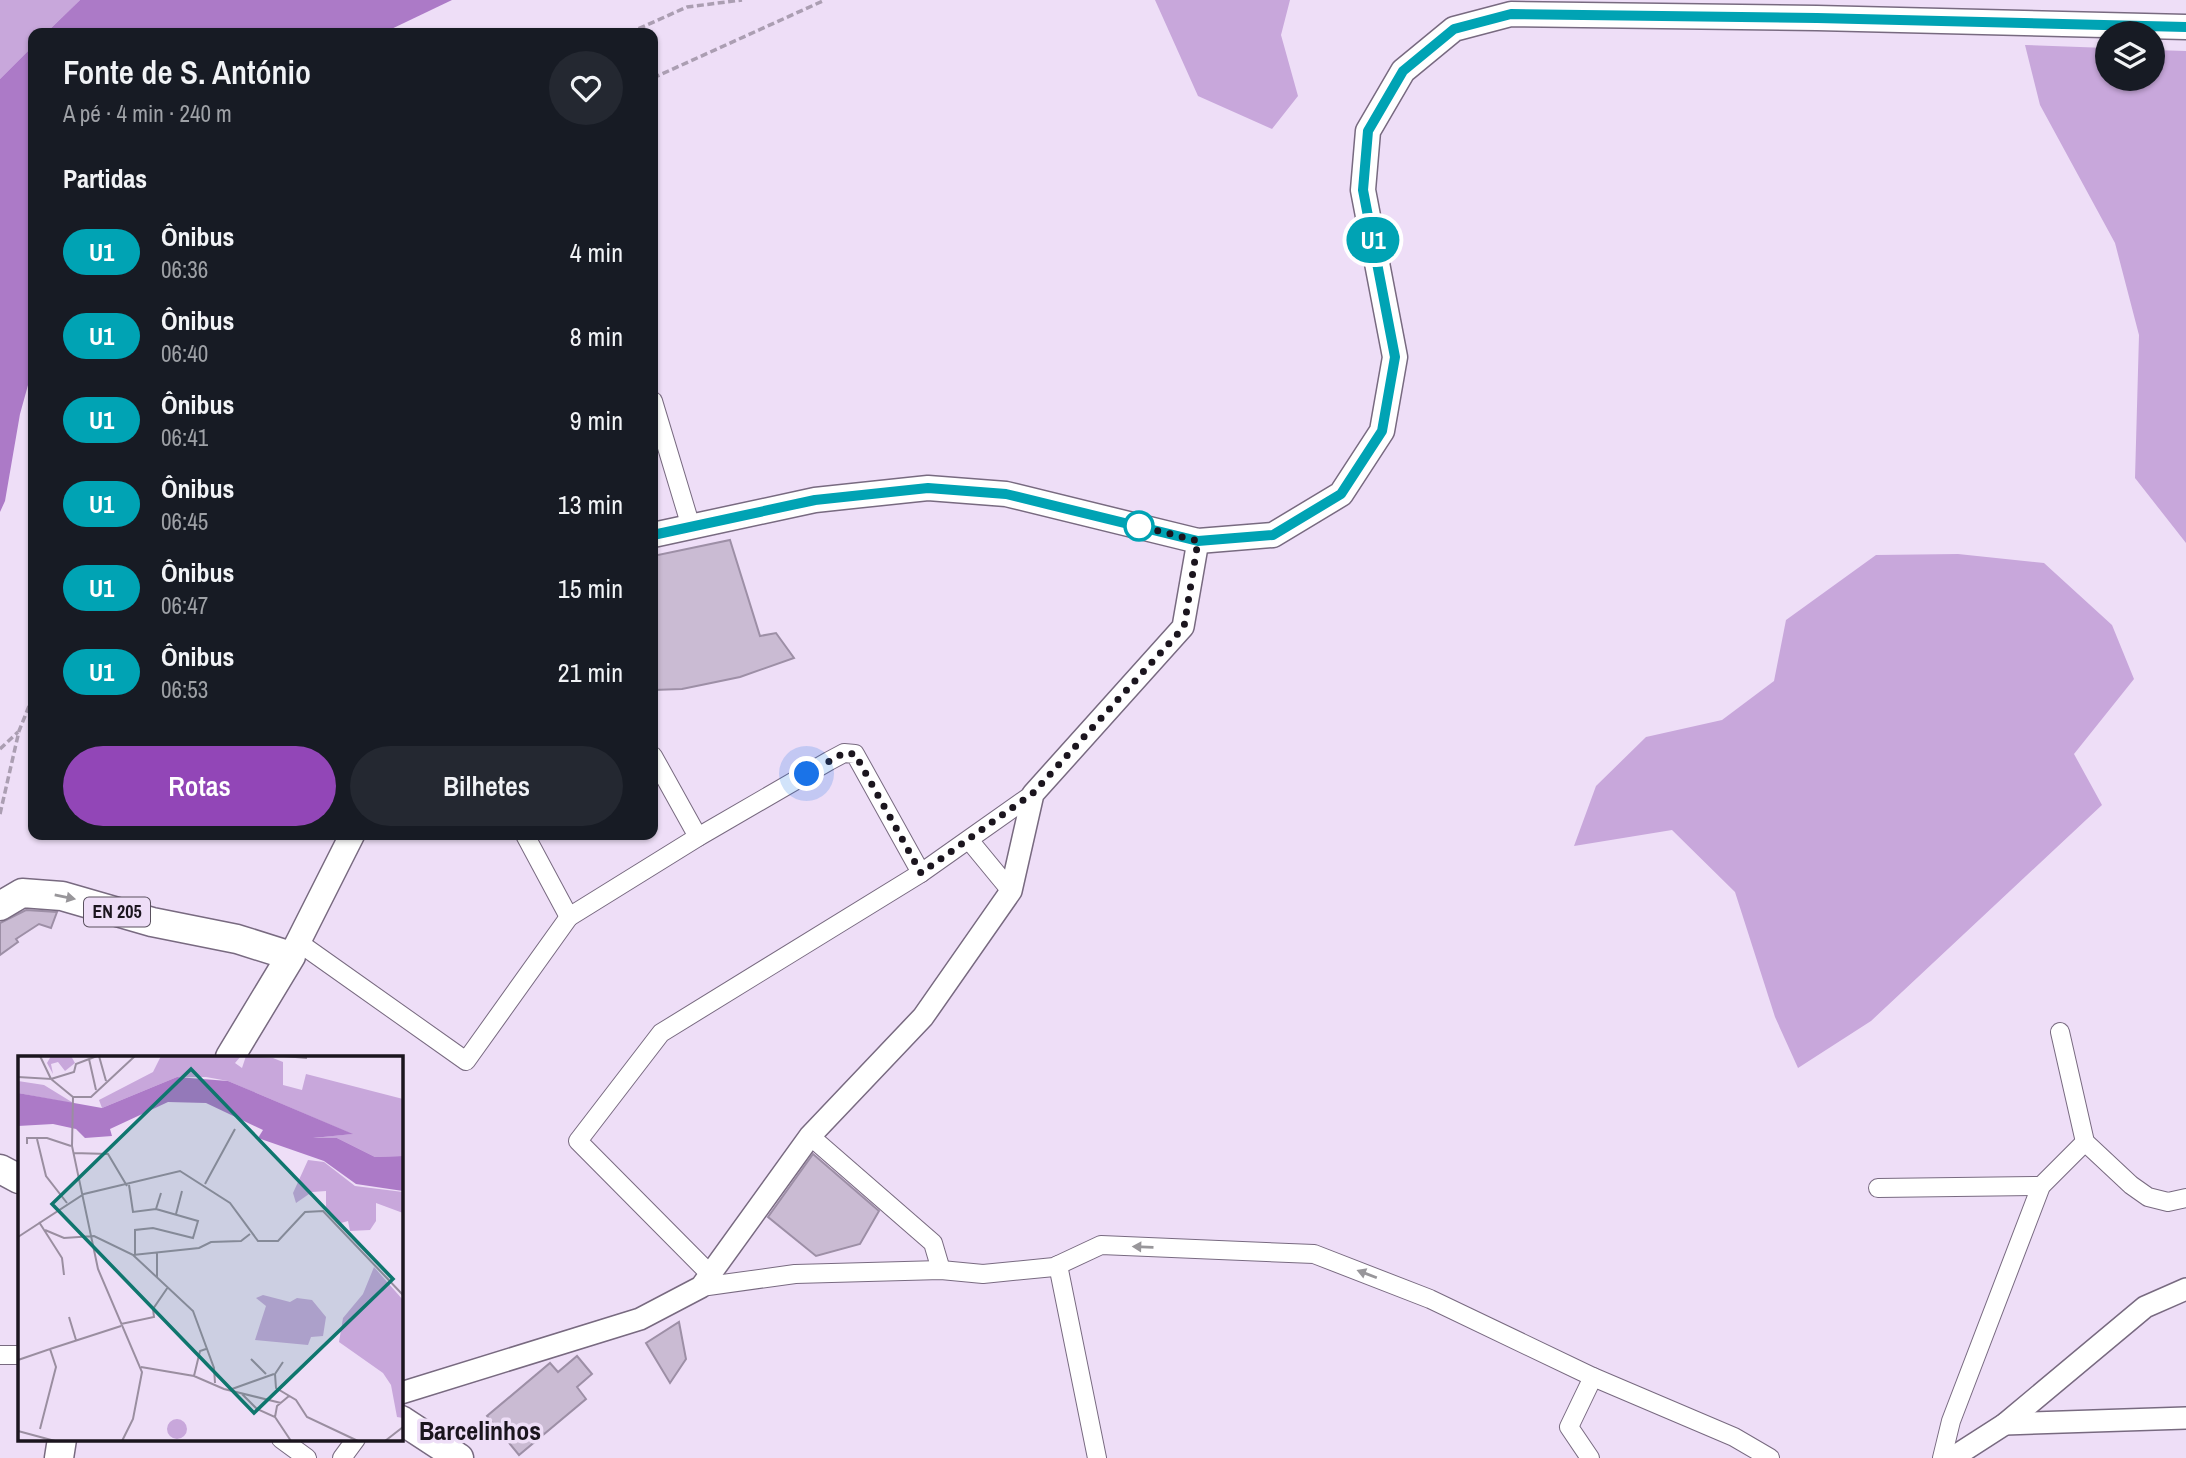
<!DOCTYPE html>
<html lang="pt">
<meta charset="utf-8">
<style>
body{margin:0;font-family:"Archivo Narrow",sans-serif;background:#242831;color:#f1f3f6;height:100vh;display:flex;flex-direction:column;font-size:26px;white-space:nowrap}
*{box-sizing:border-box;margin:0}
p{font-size:23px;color:#9ea1a6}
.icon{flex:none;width:38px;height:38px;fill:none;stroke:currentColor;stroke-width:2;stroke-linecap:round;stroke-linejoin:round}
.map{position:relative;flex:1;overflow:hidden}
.sheet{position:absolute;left:28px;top:28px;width:630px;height:812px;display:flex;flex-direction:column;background:#171b24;border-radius:14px;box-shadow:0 2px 5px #0004}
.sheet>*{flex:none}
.badge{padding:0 14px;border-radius:23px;font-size:24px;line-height:46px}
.controls{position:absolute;left:2095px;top:21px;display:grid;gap:14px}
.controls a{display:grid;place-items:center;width:70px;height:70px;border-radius:50%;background:#171b24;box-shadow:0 2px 5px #0004;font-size:35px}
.you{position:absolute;width:35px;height:35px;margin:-18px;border:5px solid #fff;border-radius:50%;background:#1a73e8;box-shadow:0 0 0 10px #1a73e833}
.map>.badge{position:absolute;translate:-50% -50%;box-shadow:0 0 0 4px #fff}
h2{padding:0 35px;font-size:26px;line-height:63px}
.round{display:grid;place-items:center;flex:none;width:74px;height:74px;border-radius:37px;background:#242831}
.head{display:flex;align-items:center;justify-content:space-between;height:119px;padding:0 35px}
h1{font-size:33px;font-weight:600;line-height:52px}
.primary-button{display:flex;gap:14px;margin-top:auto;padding:14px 35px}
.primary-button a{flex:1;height:80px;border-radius:42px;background:#9246b7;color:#fff;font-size:28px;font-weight:600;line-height:80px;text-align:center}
.primary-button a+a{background:#242831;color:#f1f3f6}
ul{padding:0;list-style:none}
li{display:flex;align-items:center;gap:21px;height:84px;padding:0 35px}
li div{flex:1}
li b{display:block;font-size:26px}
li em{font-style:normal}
li .badge{min-width:77px;font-weight:700;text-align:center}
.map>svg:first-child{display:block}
.green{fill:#c8a7db}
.water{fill:#ac7ac7}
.building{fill:#cabbd3;stroke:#9d8fa6;stroke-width:2}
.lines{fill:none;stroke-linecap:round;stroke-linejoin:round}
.minor-casing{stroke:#786a80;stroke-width:20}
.tertiary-casing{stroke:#786a80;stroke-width:24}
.secondary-casing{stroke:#786a80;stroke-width:27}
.primary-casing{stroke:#786a80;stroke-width:31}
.path{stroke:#ab9eb2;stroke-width:3.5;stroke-dasharray:7 3.5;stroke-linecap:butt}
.minor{stroke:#fff;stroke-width:18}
.tertiary{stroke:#fff;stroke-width:21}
.secondary{stroke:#fff;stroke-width:24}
.primary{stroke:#fff;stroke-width:28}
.oneway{fill:#98969a}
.line-casing{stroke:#fff;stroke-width:16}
.line{stroke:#00a3b4;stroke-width:10}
.walk{stroke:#1b151e;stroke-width:7;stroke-dasharray:0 12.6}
.stop-dot{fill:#fff;stroke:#00a3b4;stroke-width:3.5}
.labels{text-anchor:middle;stroke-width:7;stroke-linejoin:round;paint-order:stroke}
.shield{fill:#eedef7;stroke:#5a515f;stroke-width:2}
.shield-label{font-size:18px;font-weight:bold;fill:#1b151e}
.district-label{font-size:26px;font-weight:bold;fill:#1b151e;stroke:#eedef7}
.inset-road{fill:none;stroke:#9a8ea0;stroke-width:2}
.view{fill:#0f766e;fill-opacity:0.15;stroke:#0f766e;stroke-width:3.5}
.inset-edge{fill:none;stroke:#1b151e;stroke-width:3.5}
</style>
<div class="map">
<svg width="2186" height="1458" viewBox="0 0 2186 1458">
<rect width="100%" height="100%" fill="#eedef7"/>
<g class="green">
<path d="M0 0H80L46 33H33V46L0 79Z"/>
<path d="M1155 0H1290L1281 35 1298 96 1272 129 1198 96Z"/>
<path d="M2025 45 2107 48V79H2152L2153 50 2186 51V543L2135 478 2139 335 2115 243 2040 105Z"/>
<path d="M1958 554 2044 563 2112 625 2134 679 2074 754 2102 805 1871 1021 1798 1068 1775 1017 1735 892 1672 830 1574 846 1596 786 1646 737 1722 720 1774 681 1786 620 1876 555Z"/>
</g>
<g class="water">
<path d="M80 0H452L383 33H46Z"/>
<path d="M33 46V367L20 414 5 501 0 512V79Z"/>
</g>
<g class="building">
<path d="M730 540 760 636 776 633 794 658 740 677 682 689 653 690V556Z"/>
<path d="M26 910 57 912 51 928 39 924 16 939 18 942 0 955V923Z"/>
<path d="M813 1154 879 1211 860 1244 816 1256 768 1217Z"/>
<path d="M679 1322 686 1359 670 1383 646 1343Z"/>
<path d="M577 1356 592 1374 577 1387 586 1399 519 1455 487 1416 550 1363 558 1372Z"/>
</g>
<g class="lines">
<g class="minor-casing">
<g id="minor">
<path d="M653 401 691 527"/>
<path d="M653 756 698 837"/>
<path d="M525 835 569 917 698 837 829 761 844 753 855 754 921 873 661 1033 578 1141 710 1274"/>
<path d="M969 840 1011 891"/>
<path d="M921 873 1033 794"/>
<path d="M298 942 466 1061 569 917"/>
<path d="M2060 1032 2085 1142 2131 1185 2148 1197 2168 1202 2186 1198"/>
<path d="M810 1136 933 1243 941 1270"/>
<path d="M1878 1188 2041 1186"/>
<path d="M1058 1265 1097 1458"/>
<path d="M701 1287 795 1274 941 1270 983 1274 1054 1267 1101 1245 1314 1254 1430 1299 1593 1377 1734 1437 1770 1458"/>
<path d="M0 1355H19"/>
<path d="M281 1439 307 1458"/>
<path d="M342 1458 356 1439"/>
<path d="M1590 1458 1569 1427 1593 1377"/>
<path d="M1942 1458 1951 1421 2041 1186 2085 1142"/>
</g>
</g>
<g class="tertiary-casing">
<g id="tertiary">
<path d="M401 1393 640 1319 701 1287 810 1136 923 1017 1011 891 1033 794 1183 627 1198 541"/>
<path d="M2005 1424 2186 1418"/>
<path d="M1952 1458 2005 1424 2145 1307 2186 1289"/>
</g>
</g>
<g class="secondary-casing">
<g id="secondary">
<path d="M653 535 815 500 928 488 1006 494 1198 541 1273 535 1341 494 1382 431 1395 357 1363 190 1368 131 1403 71 1454 29 1511 14 1817 18 2186 27"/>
<path d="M291 956 352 835"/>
</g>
</g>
<g class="primary-casing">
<g id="primary">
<path d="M0 906 22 893 62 896 152 922 237 939 291 956 230 1057"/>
<path d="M0 1169 19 1179"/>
<path d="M401 1420 459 1458"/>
<path d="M59 1458 62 1439"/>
</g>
</g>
<g class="path">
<path d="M629 33 687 7 742 0"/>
<path d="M653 78 825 0"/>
<path d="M0 749 18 732"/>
<path d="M0 814 19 731 33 696"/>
</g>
<use href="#minor" class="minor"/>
<use href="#tertiary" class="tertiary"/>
<use href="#secondary" class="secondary"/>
<use href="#primary" class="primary"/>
</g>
<defs><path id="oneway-solid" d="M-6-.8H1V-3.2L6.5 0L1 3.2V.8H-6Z" transform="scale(1.75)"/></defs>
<g class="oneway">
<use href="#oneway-solid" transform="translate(65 897) rotate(11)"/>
<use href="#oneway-solid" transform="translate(1143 1247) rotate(-178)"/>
<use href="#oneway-solid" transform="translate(1367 1274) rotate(-159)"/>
</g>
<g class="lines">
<g class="line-casing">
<path id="line" d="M653 535 815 500 928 488 1006 494 1198 541 1273 535 1341 494 1382 431 1395 357 1363 190 1368 131 1403 71 1454 29 1511 14 1817 18 2186 27"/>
</g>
<use href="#line" class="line"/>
<path class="walk" d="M807 774 844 753 855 754 921 873 1033 793 1184 627 1198 541 1139 526"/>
</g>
<circle class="stop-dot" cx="1139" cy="526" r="14"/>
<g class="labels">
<rect class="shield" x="84" y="897.5" width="66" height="29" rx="5"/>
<g class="shield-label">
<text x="117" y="918">EN 205</text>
</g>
<g class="district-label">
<text x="480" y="1440">Barcelinhos</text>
</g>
</g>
<g transform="translate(18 1056)">
<rect width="385" height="385" fill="#eedef7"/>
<path d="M33 0H53L57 7 47 15 40 6 33 8 35 18 29 7ZM143 0H223L217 7 224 12 228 0 255 2 265 6V29L284 34 288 18 385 43V100L357 101 319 82H295L334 78 210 25 188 21H159L84 52 81 44 135 16ZM0 25 26 29 57 48 0 37ZM290 104 306 106 337 130 385 136V157L358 147V165L352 174 332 175 330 165 323 167 308 153V135L294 136 278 147 275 137ZM356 211 385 244V362L379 361 373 329 365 317 321 286 325 262 345 238ZM245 239 272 246 279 242 294 244 308 261 305 280 293 281 290 289 237 284 248 250 238 242ZM149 373a10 10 0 1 1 20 0a10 10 0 1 1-20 0Z" fill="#c8a7db"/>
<path d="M159 21 210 25 335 78 295 82H319L357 101 385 100V135L338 128 306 105 240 82 245 74 188 47 150 46 92 73 94 80 67 82 58 73 35 68 0 70V37L84 52Z" fill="#ac7ac7"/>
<path class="inset-road" d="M79 0 58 8 56 16 33 23 55 41H73L117 0M81 0 88 25M266 0 289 2M71 3 78 34M0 21 33 23 22 0M55 41 54 90 80 213 124 316 115 363 104 385M19 83 28 120 49 147M9 88V82H29L53 90M55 97 90 98 109 130M187 128 217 73M111 129 115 156 138 153M158 158 164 135M21 166 44 202 46 219M27 174 46 182 76 180 115 199 181 192 193 186 223 185 232 178M0 181 66 138 162 115 212 147 240 185H260L287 156 305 155 385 239M115 199 175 255 196 312 197 327M117 199V174L135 172 175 182 180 165 138 153 143 137M139 221V196M51 261 58 284M103 268 136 261 135 253 150 231M32 293 103 270M233 303 248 318M0 304 32 293 38 311 22 373M265 306 257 318 258 332 278 344 289 361 340 385M123 311 176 320 206 333 263 347M176 320 182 295 188 293M214 333 256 318M224 338 239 353 257 361 273 385M257 361 259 350 271 340M0 375 37 385M367 385 385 371"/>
<path class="view" d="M173 13 375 223 236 357 34 148Z"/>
<rect width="385" height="385" class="inset-edge"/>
</g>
</svg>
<div class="controls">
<a><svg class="icon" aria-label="layers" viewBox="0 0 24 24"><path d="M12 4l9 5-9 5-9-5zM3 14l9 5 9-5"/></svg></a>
</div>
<div class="you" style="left:807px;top:774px"></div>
<b class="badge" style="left:1373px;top:240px;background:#00a3b4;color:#fff">U1</b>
<section class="sheet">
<div class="head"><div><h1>Fonte de S. António</h1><p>A pé · 4 min · 240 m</p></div><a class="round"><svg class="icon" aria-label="heart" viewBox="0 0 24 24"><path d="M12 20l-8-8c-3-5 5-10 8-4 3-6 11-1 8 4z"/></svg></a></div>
<h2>Partidas</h2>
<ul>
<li><span class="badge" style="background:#00a3b4;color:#fff">U1</span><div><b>Ônibus</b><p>06:36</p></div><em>4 min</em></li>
<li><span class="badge" style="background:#00a3b4;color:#fff">U1</span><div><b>Ônibus</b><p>06:40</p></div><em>8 min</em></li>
<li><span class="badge" style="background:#00a3b4;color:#fff">U1</span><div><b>Ônibus</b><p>06:41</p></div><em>9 min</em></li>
<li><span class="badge" style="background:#00a3b4;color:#fff">U1</span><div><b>Ônibus</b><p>06:45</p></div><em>13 min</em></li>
<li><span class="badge" style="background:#00a3b4;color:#fff">U1</span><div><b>Ônibus</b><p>06:47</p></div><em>15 min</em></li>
<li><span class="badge" style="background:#00a3b4;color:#fff">U1</span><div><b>Ônibus</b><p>06:53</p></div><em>21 min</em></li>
</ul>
<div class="primary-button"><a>Rotas</a><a>Bilhetes</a></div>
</section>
</div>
